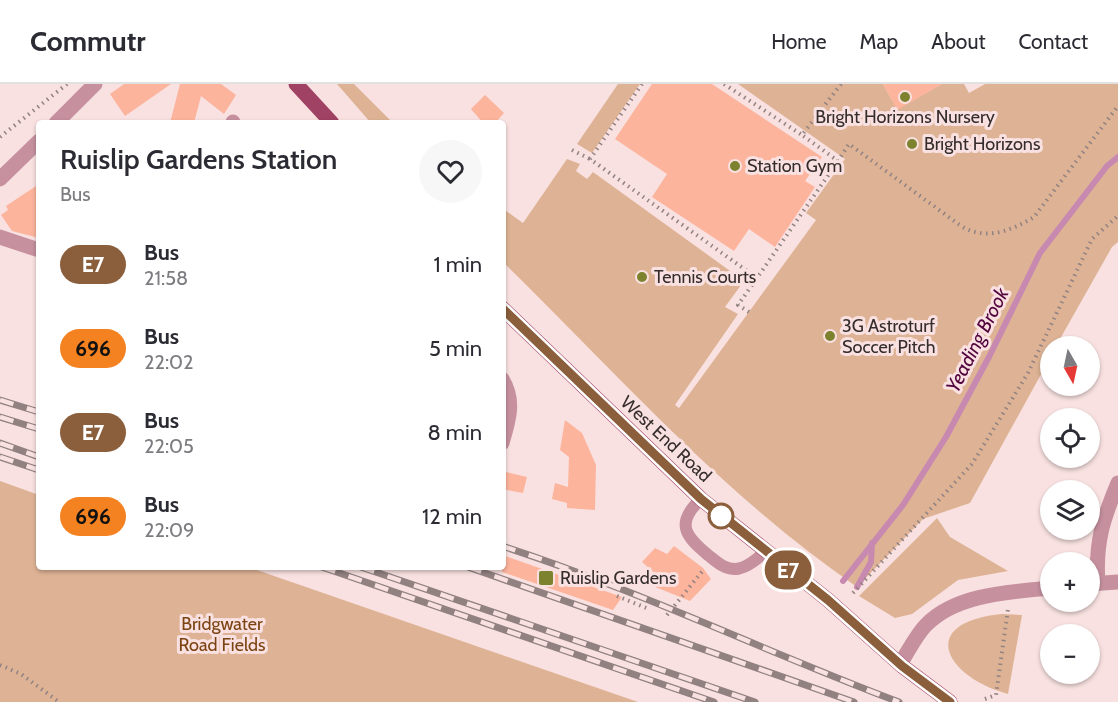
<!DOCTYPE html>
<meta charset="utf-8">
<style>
body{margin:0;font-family:Cabin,sans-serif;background:#f7f7f7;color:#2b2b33;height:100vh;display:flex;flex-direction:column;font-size:22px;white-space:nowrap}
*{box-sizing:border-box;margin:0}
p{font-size:20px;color:#7c7c81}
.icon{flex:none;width:33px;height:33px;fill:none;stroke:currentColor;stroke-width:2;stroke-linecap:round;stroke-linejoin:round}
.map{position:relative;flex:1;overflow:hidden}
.drawer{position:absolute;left:36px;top:36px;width:470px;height:450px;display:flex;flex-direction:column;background:#fff;border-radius:6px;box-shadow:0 2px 4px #0004}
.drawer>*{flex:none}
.badge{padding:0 12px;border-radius:20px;font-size:21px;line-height:39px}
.needle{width:39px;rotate:171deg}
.tools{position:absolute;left:1040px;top:252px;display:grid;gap:12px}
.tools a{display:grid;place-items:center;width:60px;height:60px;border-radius:50%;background:#fff;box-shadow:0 2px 4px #0004;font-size:30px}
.map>.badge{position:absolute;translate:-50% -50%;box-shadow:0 0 0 3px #fff}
.round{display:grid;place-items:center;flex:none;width:63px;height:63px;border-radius:32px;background:#f7f7f7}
.headline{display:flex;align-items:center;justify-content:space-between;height:102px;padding:0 24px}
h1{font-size:28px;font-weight:600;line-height:45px}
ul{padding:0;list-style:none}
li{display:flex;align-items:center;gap:18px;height:84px;padding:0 24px}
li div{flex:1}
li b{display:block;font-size:22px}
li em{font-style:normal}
li .badge{min-width:66px;font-weight:700;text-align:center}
header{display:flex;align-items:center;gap:36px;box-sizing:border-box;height:84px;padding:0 30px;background:#fff;border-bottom:2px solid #e1e1e2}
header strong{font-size:28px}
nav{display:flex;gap:33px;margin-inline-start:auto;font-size:21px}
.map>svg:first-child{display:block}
.green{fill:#deb395}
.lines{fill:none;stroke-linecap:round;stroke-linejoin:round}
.stream{stroke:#c889b0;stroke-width:6}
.building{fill:#fdb49c}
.path{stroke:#928282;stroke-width:4;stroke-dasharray:1.5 4.5;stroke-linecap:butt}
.service{stroke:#c6909f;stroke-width:12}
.minor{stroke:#c6909f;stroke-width:15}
.primary{stroke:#a04263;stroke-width:15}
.rail-casing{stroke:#918181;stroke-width:7}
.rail{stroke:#f9e1e1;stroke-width:4.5;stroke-dasharray:14;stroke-linecap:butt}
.line-casing{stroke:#fff;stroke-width:14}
.line{stroke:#8b5e3c;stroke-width:9}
.poi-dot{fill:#7c822d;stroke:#f9e1e1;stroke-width:2}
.stop-dot{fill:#fff;stroke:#8b5e3c;stroke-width:3}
.labels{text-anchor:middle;stroke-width:6;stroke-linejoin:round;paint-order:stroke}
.poi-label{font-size:18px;fill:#352c2c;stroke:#f9e1e1;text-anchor:start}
.street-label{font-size:18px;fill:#352c2c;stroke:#f9e1e1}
.park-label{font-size:18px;fill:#7b4311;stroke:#f9e1e1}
.water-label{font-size:20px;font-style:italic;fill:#52053e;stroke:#f9e1e1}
</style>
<header>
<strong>Commutr</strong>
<nav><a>Home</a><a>Map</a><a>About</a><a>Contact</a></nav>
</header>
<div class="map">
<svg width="1118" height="618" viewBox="0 0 1118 618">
<rect width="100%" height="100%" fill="#f9e1e1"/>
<g class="green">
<path d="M337 0H354L393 39H371Z"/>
<path d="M618 0H640L592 69 577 60Z"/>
<path d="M738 0H883L897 25 942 0H964L969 9 985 0H1118V158L1112 163 1056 262H1050V274L970 419 923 435 857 503C724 412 618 290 503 178L502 124 523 139 567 75 580 80 576 87 587 95 593 88 744 197 725 223 738 230 675 321 679 324 816 136 806 129 845 75Z"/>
<path d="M0 397 39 411V483H248L638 618H0Z"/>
<path d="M937 434 950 453 1008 487 958 496 912 530 895 534 859 512Z"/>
<path d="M1002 530 1022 531 1008 610C947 594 914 539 1002 530Z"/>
</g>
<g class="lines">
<g class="stream">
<path d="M843 497 903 421 946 353 989 273 1040 169 1107 82 1118 73"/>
<path d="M857 503 871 478 872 459"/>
</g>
</g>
<g class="building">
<path d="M124 0H171L125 32 110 10Z"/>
<path d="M180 0H221L236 11 224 30 201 12 194 39H170Z"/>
<path d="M652 0H712L822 73 805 97 815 103 775 163 749 145 734 167 652 113 667 90 615 55Z"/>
<path d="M883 0H942L897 26Z"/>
<path d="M485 11 504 29 495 39H483L471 25Z"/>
<path d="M39 100V154L12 147 1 131 8 126 6 122Z"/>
<path d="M565 336 582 349 596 381 595 426 567 424V419L552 415 555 399 568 403 569 373 560 366Z"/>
<path d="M502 387 527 393 523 409 502 405Z"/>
<path d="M674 462 703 484 711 495 690 517 648 500 657 491 642 478 655 464 667 470Z"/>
<path d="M502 471 622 513 613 526 502 488Z"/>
</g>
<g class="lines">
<g class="path">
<path d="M642 0 590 75 757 194 838 77"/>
<path d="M724 0 802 51"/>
<path d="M841 0 802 51 838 77 849 60 961 142C986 157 1011 147 1034 133L1118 22"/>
<path d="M0 53 67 0"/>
<path d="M572 66 590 75"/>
<path d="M749 228 738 221 757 194"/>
<path d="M853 509 972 380 1028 289 1092 155 1118 132"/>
<path d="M617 512 649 525"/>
<path d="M667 531 704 485"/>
<path d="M0 581 21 590 59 618"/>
<path d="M985 615 996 611 1008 525"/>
</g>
<path class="service" d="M701 415C675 439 685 452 708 471 717 478 725 486 737 485 748 483 757 475 765 468"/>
<g class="minor">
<path d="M56 39 95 0"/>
<path d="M233 39V38"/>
<path d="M0 95 39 57"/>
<path d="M0 153 39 166"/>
<path d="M502 295C515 316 509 336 502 359"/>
<path d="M1098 499C1095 459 1103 435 1118 399"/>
<path d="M1089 500 1118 498"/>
<path d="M900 580C908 568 916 551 926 541 956 510 1010 508 1050 504"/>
</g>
<g class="primary">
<path d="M296 0 332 39"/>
<path d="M502 224 701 415 828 516 902 582 950 618"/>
</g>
<g class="rail-casing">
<g id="rail">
<path d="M0 316 39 328"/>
<path d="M0 333 39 345"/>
<path d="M0 359 39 373"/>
<path d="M0 373 39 386"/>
<path d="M502 462C638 506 766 568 899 618"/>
<path d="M322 483 714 618"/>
<path d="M361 483 755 618"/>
<path d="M468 483 854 618"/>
</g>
</g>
<use href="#rail" class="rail"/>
</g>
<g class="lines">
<g class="line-casing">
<path id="line" d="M502 224 701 415 828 516 902 582 950 618"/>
</g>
<use href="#line" class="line"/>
</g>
<g class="poi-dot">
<circle cx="905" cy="13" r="6"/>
<circle cx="912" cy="60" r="6"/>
<circle cx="735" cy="82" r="6"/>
<circle cx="642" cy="193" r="6"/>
<circle cx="830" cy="252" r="6"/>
<rect x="538" y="486" width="16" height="16" rx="3"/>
</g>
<circle class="stop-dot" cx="721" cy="432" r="12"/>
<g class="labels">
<g class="poi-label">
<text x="905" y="39" text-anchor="middle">Bright Horizons Nursery</text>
<text x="924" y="66">Bright Horizons</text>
<text x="747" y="88">Station Gym</text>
<text x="654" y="199">Tennis Courts</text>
<text x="842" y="248">3G Astroturf<tspan x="842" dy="21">Soccer Pitch</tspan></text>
<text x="560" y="500">Ruislip Gardens</text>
</g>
<g class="street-label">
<text transform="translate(666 355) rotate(43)" y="6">West End Road</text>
</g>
<g class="park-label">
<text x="222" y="546">Bridgwater<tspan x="222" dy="21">Road Fields</tspan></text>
</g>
<g class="water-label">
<text transform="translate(977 256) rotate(-63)" y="7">Yeading Brook</text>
</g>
</g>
</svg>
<div class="tools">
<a><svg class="needle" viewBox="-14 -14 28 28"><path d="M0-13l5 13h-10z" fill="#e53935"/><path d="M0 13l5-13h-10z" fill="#7c7c81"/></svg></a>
<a><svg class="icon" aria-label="locate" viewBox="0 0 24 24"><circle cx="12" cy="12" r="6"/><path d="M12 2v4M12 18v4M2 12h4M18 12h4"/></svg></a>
<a><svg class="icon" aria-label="layers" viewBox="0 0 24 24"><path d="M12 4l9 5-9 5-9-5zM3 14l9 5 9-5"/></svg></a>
<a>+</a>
<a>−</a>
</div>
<b class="badge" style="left:788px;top:486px;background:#8b5e3c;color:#fff">E7</b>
<section class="drawer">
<div class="headline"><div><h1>Ruislip Gardens Station</h1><p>Bus</p></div><a class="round"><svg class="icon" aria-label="heart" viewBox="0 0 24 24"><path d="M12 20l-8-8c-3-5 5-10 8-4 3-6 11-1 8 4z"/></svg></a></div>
<ul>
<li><span class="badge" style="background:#8b5e3c;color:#fff">E7</span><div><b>Bus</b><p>21:58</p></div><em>1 min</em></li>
<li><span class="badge" style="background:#f58220;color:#111">696</span><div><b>Bus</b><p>22:02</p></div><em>5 min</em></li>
<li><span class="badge" style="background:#8b5e3c;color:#fff">E7</span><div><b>Bus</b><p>22:05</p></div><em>8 min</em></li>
<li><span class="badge" style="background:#f58220;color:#111">696</span><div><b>Bus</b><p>22:09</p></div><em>12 min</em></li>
</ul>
</section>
</div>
